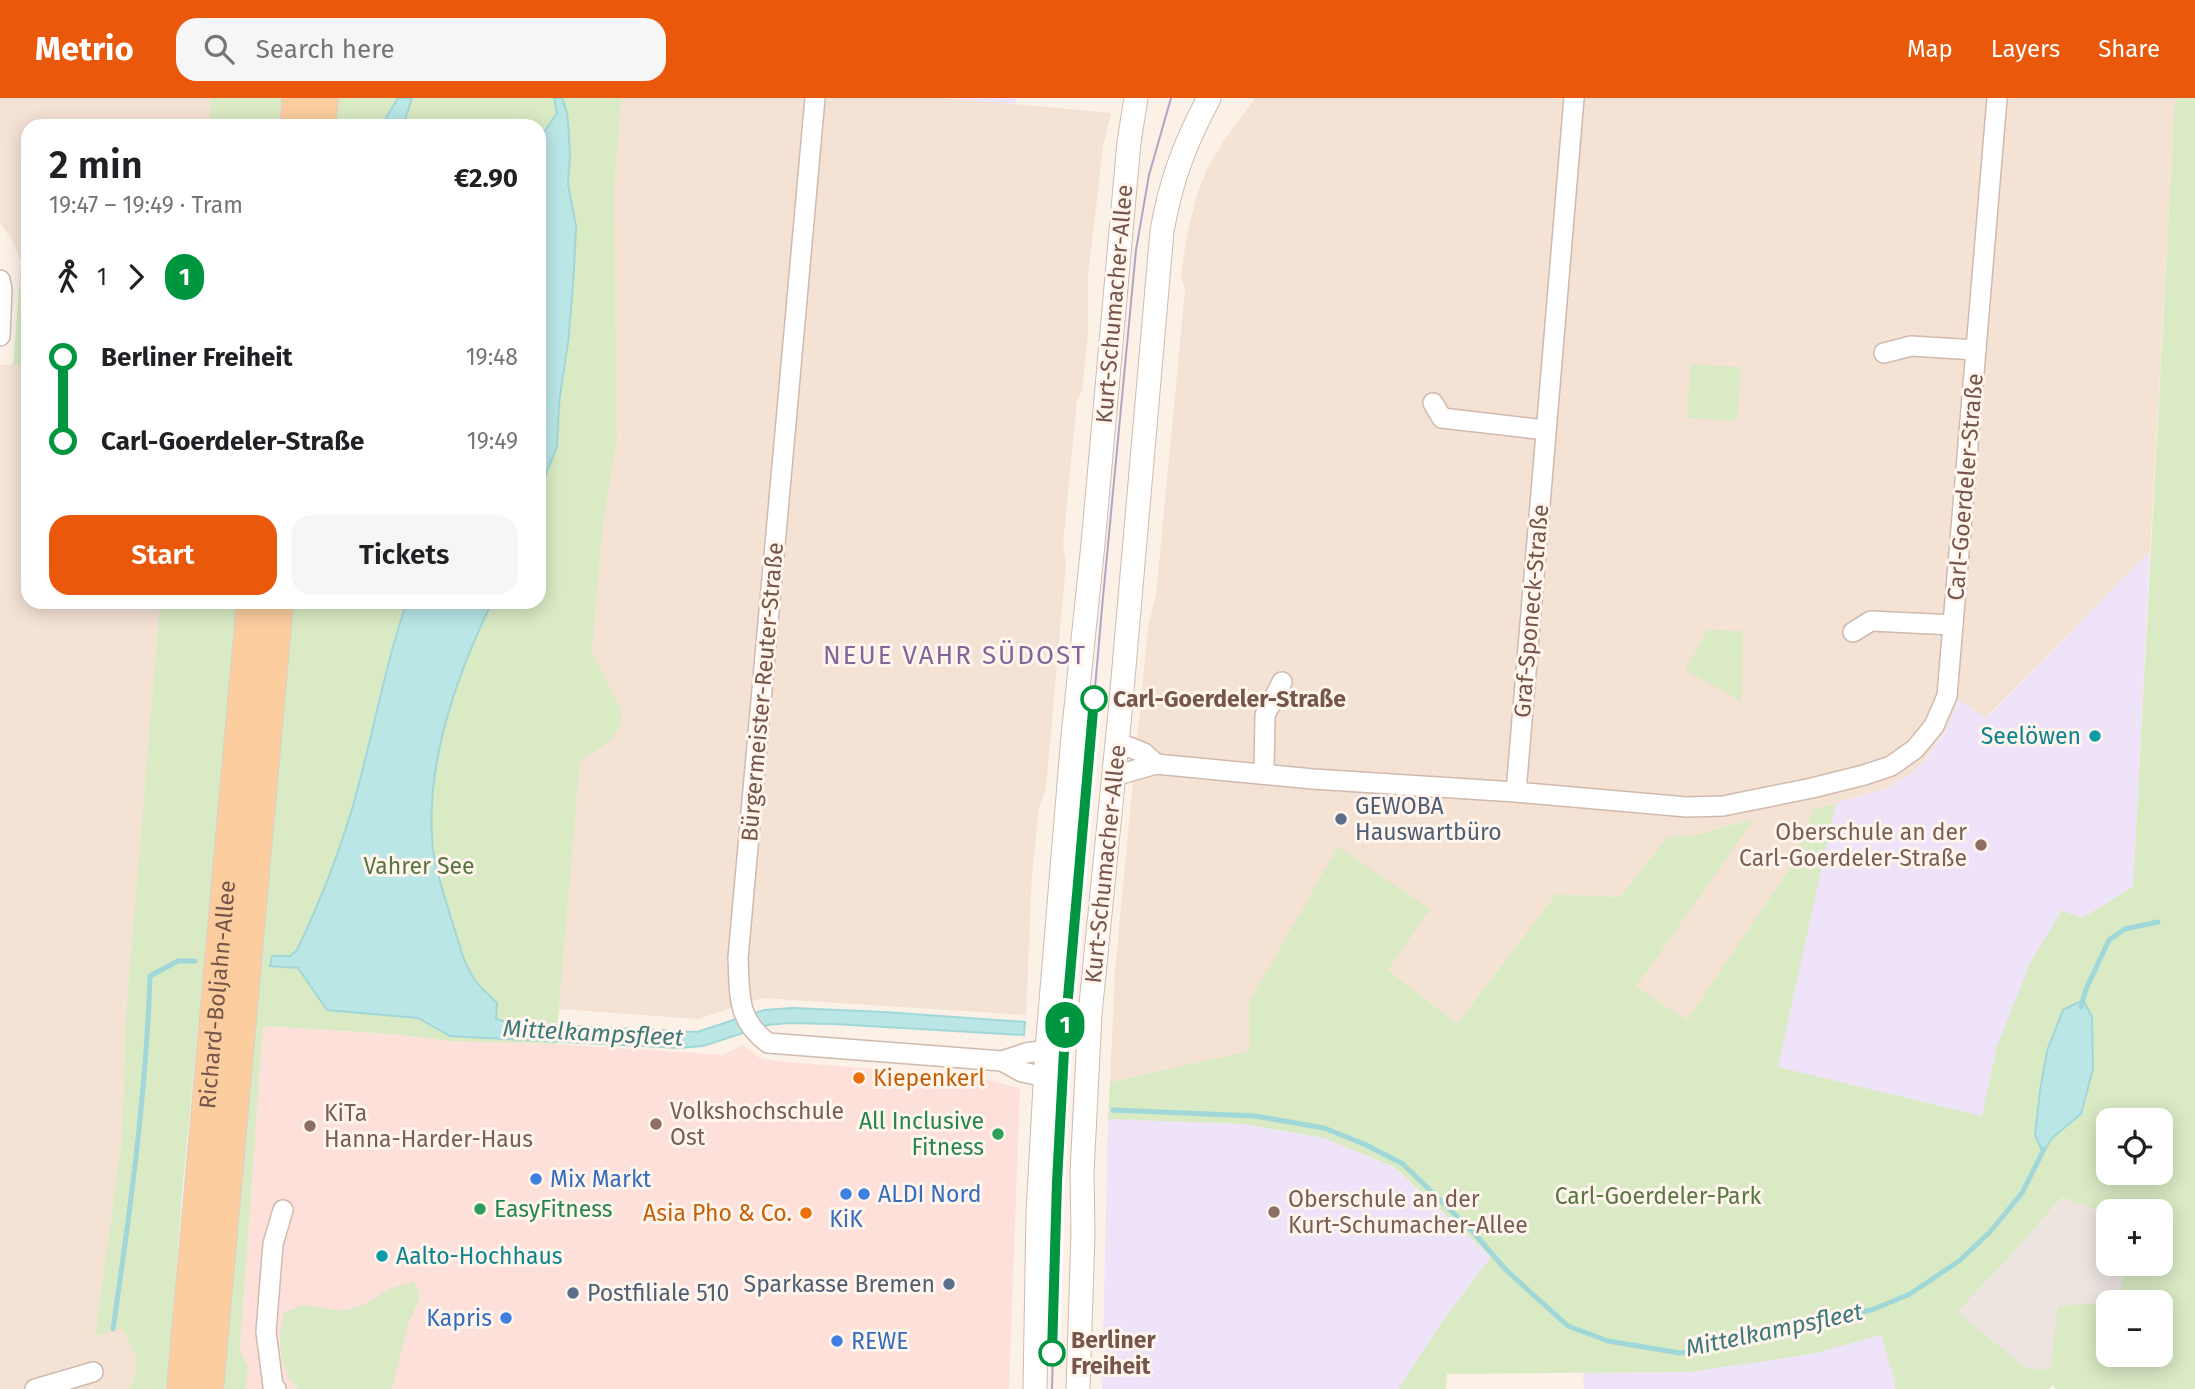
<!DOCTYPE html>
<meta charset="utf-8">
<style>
body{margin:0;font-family:"Fira Sans",sans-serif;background:#f6f6f6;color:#202124;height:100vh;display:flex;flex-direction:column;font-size:26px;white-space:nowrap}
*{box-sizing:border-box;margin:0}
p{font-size:23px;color:#757577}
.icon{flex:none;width:38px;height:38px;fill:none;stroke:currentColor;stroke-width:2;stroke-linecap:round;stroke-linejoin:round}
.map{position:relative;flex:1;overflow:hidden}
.panel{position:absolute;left:21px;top:21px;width:525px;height:490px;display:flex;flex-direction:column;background:#fff;border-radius:21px;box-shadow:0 4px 18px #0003}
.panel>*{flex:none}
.badge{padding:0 14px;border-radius:23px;font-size:24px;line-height:46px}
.buttons{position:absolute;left:2096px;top:1010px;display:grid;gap:14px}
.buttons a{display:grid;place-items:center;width:77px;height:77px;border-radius:14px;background:#fff;box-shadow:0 4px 18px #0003;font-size:35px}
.map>.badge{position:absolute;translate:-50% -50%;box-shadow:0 0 0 4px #fff}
.legs{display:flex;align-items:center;gap:10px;height:77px;padding:0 28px;font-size:23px}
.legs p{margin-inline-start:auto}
.overview{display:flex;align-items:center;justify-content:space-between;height:119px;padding:0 28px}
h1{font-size:38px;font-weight:600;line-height:52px}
.cta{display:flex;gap:14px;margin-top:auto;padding:14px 28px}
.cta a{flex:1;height:80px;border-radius:21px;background:#ea580c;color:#fff;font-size:28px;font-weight:600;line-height:80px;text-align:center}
.cta a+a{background:#f6f6f6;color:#202124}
ul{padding:0 28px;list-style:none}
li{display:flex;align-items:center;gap:24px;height:84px;font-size:26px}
li i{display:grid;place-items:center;width:10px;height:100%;margin:0 9px;background:currentColor}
li i::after{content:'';width:18px;height:18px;margin:-9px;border:5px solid;border-radius:50%;background:#fff}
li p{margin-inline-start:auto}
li:first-child i{background:linear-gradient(#0000 50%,currentColor 0)}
li:last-child i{background:linear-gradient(currentColor 50%,#0000 0)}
header{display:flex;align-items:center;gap:42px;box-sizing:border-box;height:98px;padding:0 35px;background:#ea580c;color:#fff}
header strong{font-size:33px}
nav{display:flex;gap:38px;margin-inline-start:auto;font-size:24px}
.search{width:490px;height:63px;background:#f6f6f6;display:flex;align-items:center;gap:18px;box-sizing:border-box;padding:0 24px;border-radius:21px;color:#757577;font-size:26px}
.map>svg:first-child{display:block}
.residential{fill:#f4e2d5}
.commercial{fill:#fde0da}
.industrial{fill:#ede4e0}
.education{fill:#eee3f9}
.green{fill:#d9eac4;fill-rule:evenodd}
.water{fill:#bae6e6;stroke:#a0d7d8;stroke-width:2}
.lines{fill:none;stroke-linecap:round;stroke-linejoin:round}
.stream{stroke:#a0d7d8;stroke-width:5}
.minor-casing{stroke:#d0baae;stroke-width:22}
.tertiary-casing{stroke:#d0baae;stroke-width:25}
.primary-casing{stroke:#d9cfcc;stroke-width:32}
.minor{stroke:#fff;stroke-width:19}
.tertiary{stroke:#fff;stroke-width:23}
.primary{stroke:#fbcd9f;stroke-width:30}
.tram{stroke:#b2a4c7;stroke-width:2}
.line-1-casing{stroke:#fff;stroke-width:16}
.line-1{stroke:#009640;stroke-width:10}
.stop-1-dot{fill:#fff;stroke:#009640;stroke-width:3.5}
.culture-dot{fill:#0f9aa8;stroke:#fff5ed;stroke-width:2.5}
.service-dot{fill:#5c6f8a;stroke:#fff5ed;stroke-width:2.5}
.education-dot{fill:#8d6e63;stroke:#fff5ed;stroke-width:2.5}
.food-dot{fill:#e8710a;stroke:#fff5ed;stroke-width:2.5}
.leisure-dot{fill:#2e9e5b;stroke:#fff5ed;stroke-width:2.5}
.shop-dot{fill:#3f7fe0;stroke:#fff5ed;stroke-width:2.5}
.labels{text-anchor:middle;stroke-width:6;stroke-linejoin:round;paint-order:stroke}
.street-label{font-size:23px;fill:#76554a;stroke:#fff5ed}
.stop-label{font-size:23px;font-weight:bold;fill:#76554a;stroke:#fff5ed;text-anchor:start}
.culture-label{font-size:23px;fill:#0d838f;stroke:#fff5ed;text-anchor:end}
.service-label{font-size:23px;fill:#4e5e75;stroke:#fff5ed;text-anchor:start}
.education-label{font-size:23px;fill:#785e54;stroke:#fff5ed;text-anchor:start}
.park-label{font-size:23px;fill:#577640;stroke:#fff5ed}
.food-label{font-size:23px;fill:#c56008;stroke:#fff5ed;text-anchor:start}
.leisure-label{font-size:23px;fill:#27864d;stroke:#fff5ed;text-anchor:end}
.shop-label{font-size:23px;fill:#366cbe;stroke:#fff5ed;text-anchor:start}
.water-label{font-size:24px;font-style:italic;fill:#3e797c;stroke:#fff5ed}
.quarter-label{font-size:26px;letter-spacing:2px;fill:#82669a;stroke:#fff5ed}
</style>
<header>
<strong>Metrio</strong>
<div class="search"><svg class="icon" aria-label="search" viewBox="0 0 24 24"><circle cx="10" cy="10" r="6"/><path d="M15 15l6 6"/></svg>Search here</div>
<nav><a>Map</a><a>Layers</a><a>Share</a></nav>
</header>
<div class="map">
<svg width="2195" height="1291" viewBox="0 0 2195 1291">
<rect width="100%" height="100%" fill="#fcf1e6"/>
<g class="residential">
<path d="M0 0H211L210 28H28V189L19 190 21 164 12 142 0 125Z"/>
<path d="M621 0H949L1111 15 1103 49 1088 178V236L1082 293 1077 303 1063 447 1066 465 1046 690 1039 711 1032 776 1026 917 762 900 698 921 559 911 580 663 608 644 621 611 592 553 603 425 617 340 614 95Z"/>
<path d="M1255 0H2175L2150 453 1985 621 1959 601 1947 630 1925 661 1911 677 1885 691 1814 711 1788 773 1687 922 1636 889 1754 720 1697 737 1667 739 1620 799 1556 796 1457 926 1388 872 1249 904 1251 953 1110 984 1115 873 1130 714 1148 529 1156 497 1185 193 1181 176 1187 138 1196 100 1207 71 1223 44Z"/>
<path d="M28 266V504H160L126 917 122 1041 95 1238 122 1229 135 1256 138 1272 129 1291H0V267Z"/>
</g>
<path class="commercial" d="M263 928 392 936 450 943 556 946 723 957 743 947 758 959 774 963 975 979 1020 990 1009 1291H246L248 1268 240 1253Z"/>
<path class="industrial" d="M2062 1099 2109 1117V1166H2123L2121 1204H2109L2051 1272 2027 1271 1956 1214 2010 1158Z"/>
<g class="education">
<path d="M949 0H1016L1015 6Z"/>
<path d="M2150 453 2133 789 2082 820 2061 812 1996 951 1982 1018 1777 969 1836 705 1885 691 1911 676 1926 661 1947 630 1959 601 1986 621Z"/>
<path d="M1108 1021 1243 1026 1324 1040 1393 1069 1491 1159 1441 1225 1398 1291H1102Z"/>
<path d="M1882 1237 1895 1284V1291H1584L1583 1275 1690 1274 1811 1256Z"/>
</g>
<g class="green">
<path d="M211 0H287L284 28H210Z"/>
<path d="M339 0H621L614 95 617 340 603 425 592 553 621 611V627L609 644 580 663 556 946 450 943 392 936 263 928 240 1253 248 1268 246 1291H223L291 504H539V28H336Z"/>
<path d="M2175 0H2195V1291H2057L2052 1287 2049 1291H1895V1284L1881 1237 1812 1256 1690 1274 1447 1276 1446 1291H1398L1441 1225 1491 1159 1394 1069 1324 1040 1243 1026 1108 1021 1110 984 1250 953 1249 904 1338 749 1430 811 1388 872 1457 926 1556 796 1620 799 1667 739 1697 737 1755 720 1636 889 1687 922 1788 773 1814 711 1836 705 1778 969 1982 1018 1996 951 2030 865 2062 812 2082 820 2133 789ZM2109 1022H2161V1074H2109ZM2062 1099 2109 1117V1113H2161V1166H2123L2121 1203 2114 1204H2161V1256H2109V1204L2058 1208 2051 1271H2027L1957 1214 2010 1158Z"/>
<path d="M28 189V266L13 267 19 190Z"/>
<path d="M1691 266 1741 269 1737 323 1687 320Z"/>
<path d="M160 504H239L182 1095 168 1280 165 1291H129C145 1267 133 1252 122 1230L95 1238 122 1041 126 917Z"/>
<path d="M1707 532 1743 533 1741 603 1685 572Z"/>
<path d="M414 1183 420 1199 408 1226 392 1291H298C278 1271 277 1240 284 1215L302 1207 344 1213 364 1206 390 1191Z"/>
</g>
<g class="water">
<path d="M398 0H412L403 28H381Z"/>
<path d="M554 0H562L567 15 569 37 570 57 568 86 576 128 574 171 569 237 559 305 557 349 539 392V42L557 15Z"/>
<path d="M407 504H492C458 574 427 661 432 740 433 765 443 793 450 817 457 837 463 866 475 882 481 891 490 898 497 905L496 921 511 925 697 934 764 912 793 910 884 914 1025 924 1024 937 833 926 787 925 768 927 703 948 679 950 450 938 418 920 327 912 298 870 270 868 272 858H290L297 852C320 804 342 748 356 697 374 632 385 567 407 504Z"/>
<path d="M2083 902 2092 919 2093 971 2081 1016 2052 1040 2043 1055 2035 1037 2040 993 2047 953 2063 912Z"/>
</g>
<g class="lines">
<g class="stream">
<path d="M27 226H28"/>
<path d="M2081 909 2086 891 2109 842 2125 831 2158 824"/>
<path d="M1113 1012 1255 1018 1324 1030 1364 1046 1403 1066 1474 1135 1506 1172 1568 1228 1608 1243 1680 1255 1710 1251 1792 1232 1874 1211 1910 1196 1959 1163 1990 1134 2022 1095 2044 1051"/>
<path d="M113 1231C130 1114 146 997 150 878L178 863H195"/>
</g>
<g class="minor-casing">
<g id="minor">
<path d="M815 0 738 860C740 897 736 921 768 945L1002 963 1026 955 1047 952"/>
<path d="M0 182 2 191 0 238"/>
<path d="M1884 255 1911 248 1976 252"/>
<path d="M1433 305 1442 320 1545 332"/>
<path d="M1853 534 1871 523 1953 527"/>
<path d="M1117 644 1144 655 1156 666"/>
<path d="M1264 675 1265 617 1282 584"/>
<path d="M1114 678 1156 666 1313 681 1516 694 1687 709 1723 708 1812 690 1864 677 1891 668 1915 651 1934 628 1947 598 1997 0"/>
<path d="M1516 694 1574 0"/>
<path d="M1002 963 1022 974 1046 979"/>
<path d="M35 1291 93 1274"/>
<path d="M276 1291 273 1288 266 1234 273 1146 283 1112"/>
</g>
</g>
<g class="tertiary-casing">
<g id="tertiary">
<path d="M1035 1291 1038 1115 1047 952 1073 638 1093 446 1129 44 1136 0"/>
<path d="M1078 1291 1083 1135 1082 1075 1090 916 1120 615 1162 133C1171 82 1185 45 1209 0"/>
</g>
</g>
<g class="primary-casing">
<g id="primary">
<path d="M295 28 298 0"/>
<path d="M320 28 323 0"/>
<path id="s1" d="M182 1291 252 504"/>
<path d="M208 1291 278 504"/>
</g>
</g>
<use href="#minor" class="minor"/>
<use href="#tertiary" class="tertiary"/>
<use href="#primary" class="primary"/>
<path class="tram" d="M1052 1291 1057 1084 1065 934 1102 510 1136 152 1149 77 1171 0"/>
</g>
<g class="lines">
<g class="line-1-casing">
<path id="line-1" d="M1052 1255 1057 1084 1065 934 1094 601"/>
</g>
<use href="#line-1" class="line-1"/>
</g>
<g class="stop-1-dot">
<circle cx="1094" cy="601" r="12"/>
<circle cx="1052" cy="1255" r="12"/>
</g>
<g class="culture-dot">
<circle cx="2095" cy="638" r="7"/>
<circle cx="382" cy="1158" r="7"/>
</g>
<g class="service-dot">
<circle cx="1341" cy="721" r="7"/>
<circle cx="949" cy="1186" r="7"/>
<circle cx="573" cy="1195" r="7"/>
</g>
<g class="education-dot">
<circle cx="1981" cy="747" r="7"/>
<circle cx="656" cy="1026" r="7"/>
<circle cx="310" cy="1028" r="7"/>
<circle cx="1274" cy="1114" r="7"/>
</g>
<g class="food-dot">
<circle cx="859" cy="980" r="7"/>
<circle cx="806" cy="1115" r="7"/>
</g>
<g class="leisure-dot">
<circle cx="998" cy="1036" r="7"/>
<circle cx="480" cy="1111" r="7"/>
</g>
<g class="shop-dot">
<circle cx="536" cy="1081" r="7"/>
<circle cx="846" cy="1096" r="7"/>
<circle cx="864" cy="1096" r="7"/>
<circle cx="506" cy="1220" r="7"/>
<circle cx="837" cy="1243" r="7"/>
</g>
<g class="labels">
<g class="street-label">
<text transform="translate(1114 206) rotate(-85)" y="8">Kurt-Schumacher-Allee</text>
<text transform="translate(1965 389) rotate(-85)" y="8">Carl-Goerdeler-Straße</text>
<text transform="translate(1531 513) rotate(-85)" y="8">Graf-Sponeck-Straße</text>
<text transform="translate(762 594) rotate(-85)" y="8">Bürgermeister-Reuter-Straße</text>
<text transform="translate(1105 766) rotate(-84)" y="8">Kurt-Schumacher-Allee</text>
<text dy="8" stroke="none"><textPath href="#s1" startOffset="396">Richard-Boljahn-Allee</textPath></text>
</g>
<g class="stop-label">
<text x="1113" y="609">Carl-Goerdeler-Straße</text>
<text x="1071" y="1250">Berliner<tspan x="1071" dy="26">Freiheit</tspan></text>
</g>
<g class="culture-label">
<text x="2081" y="646">Seelöwen</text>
<text x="396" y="1166" text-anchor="start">Aalto-Hochhaus</text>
</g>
<g class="service-label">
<text x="1355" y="716">GEWOBA<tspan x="1355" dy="26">Hauswartbüro</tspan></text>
<text x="935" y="1194" text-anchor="end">Sparkasse Bremen</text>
<text x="587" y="1203">Postfiliale 510</text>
</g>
<g class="education-label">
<text x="1967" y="742" text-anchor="end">Oberschule an der<tspan x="1967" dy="26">Carl-Goerdeler-Straße</tspan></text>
<text x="670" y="1021">Volkshochschule<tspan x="670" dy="26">Ost</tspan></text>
<text x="324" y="1023">KiTa<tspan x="324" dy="26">Hanna-Harder-Haus</tspan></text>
<text x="1288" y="1109">Oberschule an der<tspan x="1288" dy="26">Kurt-Schumacher-Allee</tspan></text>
</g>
<g class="park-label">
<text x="419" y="776">Vahrer See</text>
<text x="1658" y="1106">Carl-Goerdeler-Park</text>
</g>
<g class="food-label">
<text x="873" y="988">Kiepenkerl</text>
<text x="792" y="1123" text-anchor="end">Asia Pho &amp; Co.</text>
</g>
<g class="leisure-label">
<text x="984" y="1031">All Inclusive<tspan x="984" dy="26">Fitness</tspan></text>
<text x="494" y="1119" text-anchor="start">EasyFitness</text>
</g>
<g class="shop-label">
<text x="550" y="1089">Mix Markt</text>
<text x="878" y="1104">ALDI Nord</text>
<text x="846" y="1129" text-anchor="middle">KiK</text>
<text x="492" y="1228" text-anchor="end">Kapris</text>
<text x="851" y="1251">REWE</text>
</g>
<g class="water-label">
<text transform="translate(593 935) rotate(3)" y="8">Mittelkampsfleet</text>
<text transform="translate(1774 1232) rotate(-12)" y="8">Mittelkampsfleet</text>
</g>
<g class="quarter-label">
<text x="955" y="566">NEUE VAHR SÜDOST</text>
</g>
</g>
</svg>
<div class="buttons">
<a><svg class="icon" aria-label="locate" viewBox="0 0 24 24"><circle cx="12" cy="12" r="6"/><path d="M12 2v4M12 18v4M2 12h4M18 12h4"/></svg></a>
<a>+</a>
<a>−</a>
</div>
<b class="badge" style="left:1065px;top:927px;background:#009640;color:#fff">1</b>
<section class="panel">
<div class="overview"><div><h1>2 min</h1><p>19:47 – 19:49 · Tram</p></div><b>€2.90</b></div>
<div class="legs"><svg class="icon" aria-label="walk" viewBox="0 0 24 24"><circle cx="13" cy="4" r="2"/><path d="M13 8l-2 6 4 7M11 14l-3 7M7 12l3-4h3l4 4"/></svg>1<svg class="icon" aria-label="forward" viewBox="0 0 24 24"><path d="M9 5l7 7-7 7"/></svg><b class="badge" style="background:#009640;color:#fff">1</b></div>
<ul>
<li><i style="color:#009640"></i><b>Berliner Freiheit</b><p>19:48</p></li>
<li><i style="color:#009640"></i><b>Carl-Goerdeler-Straße</b><p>19:49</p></li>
</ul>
<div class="cta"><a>Start</a><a>Tickets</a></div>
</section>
</div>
